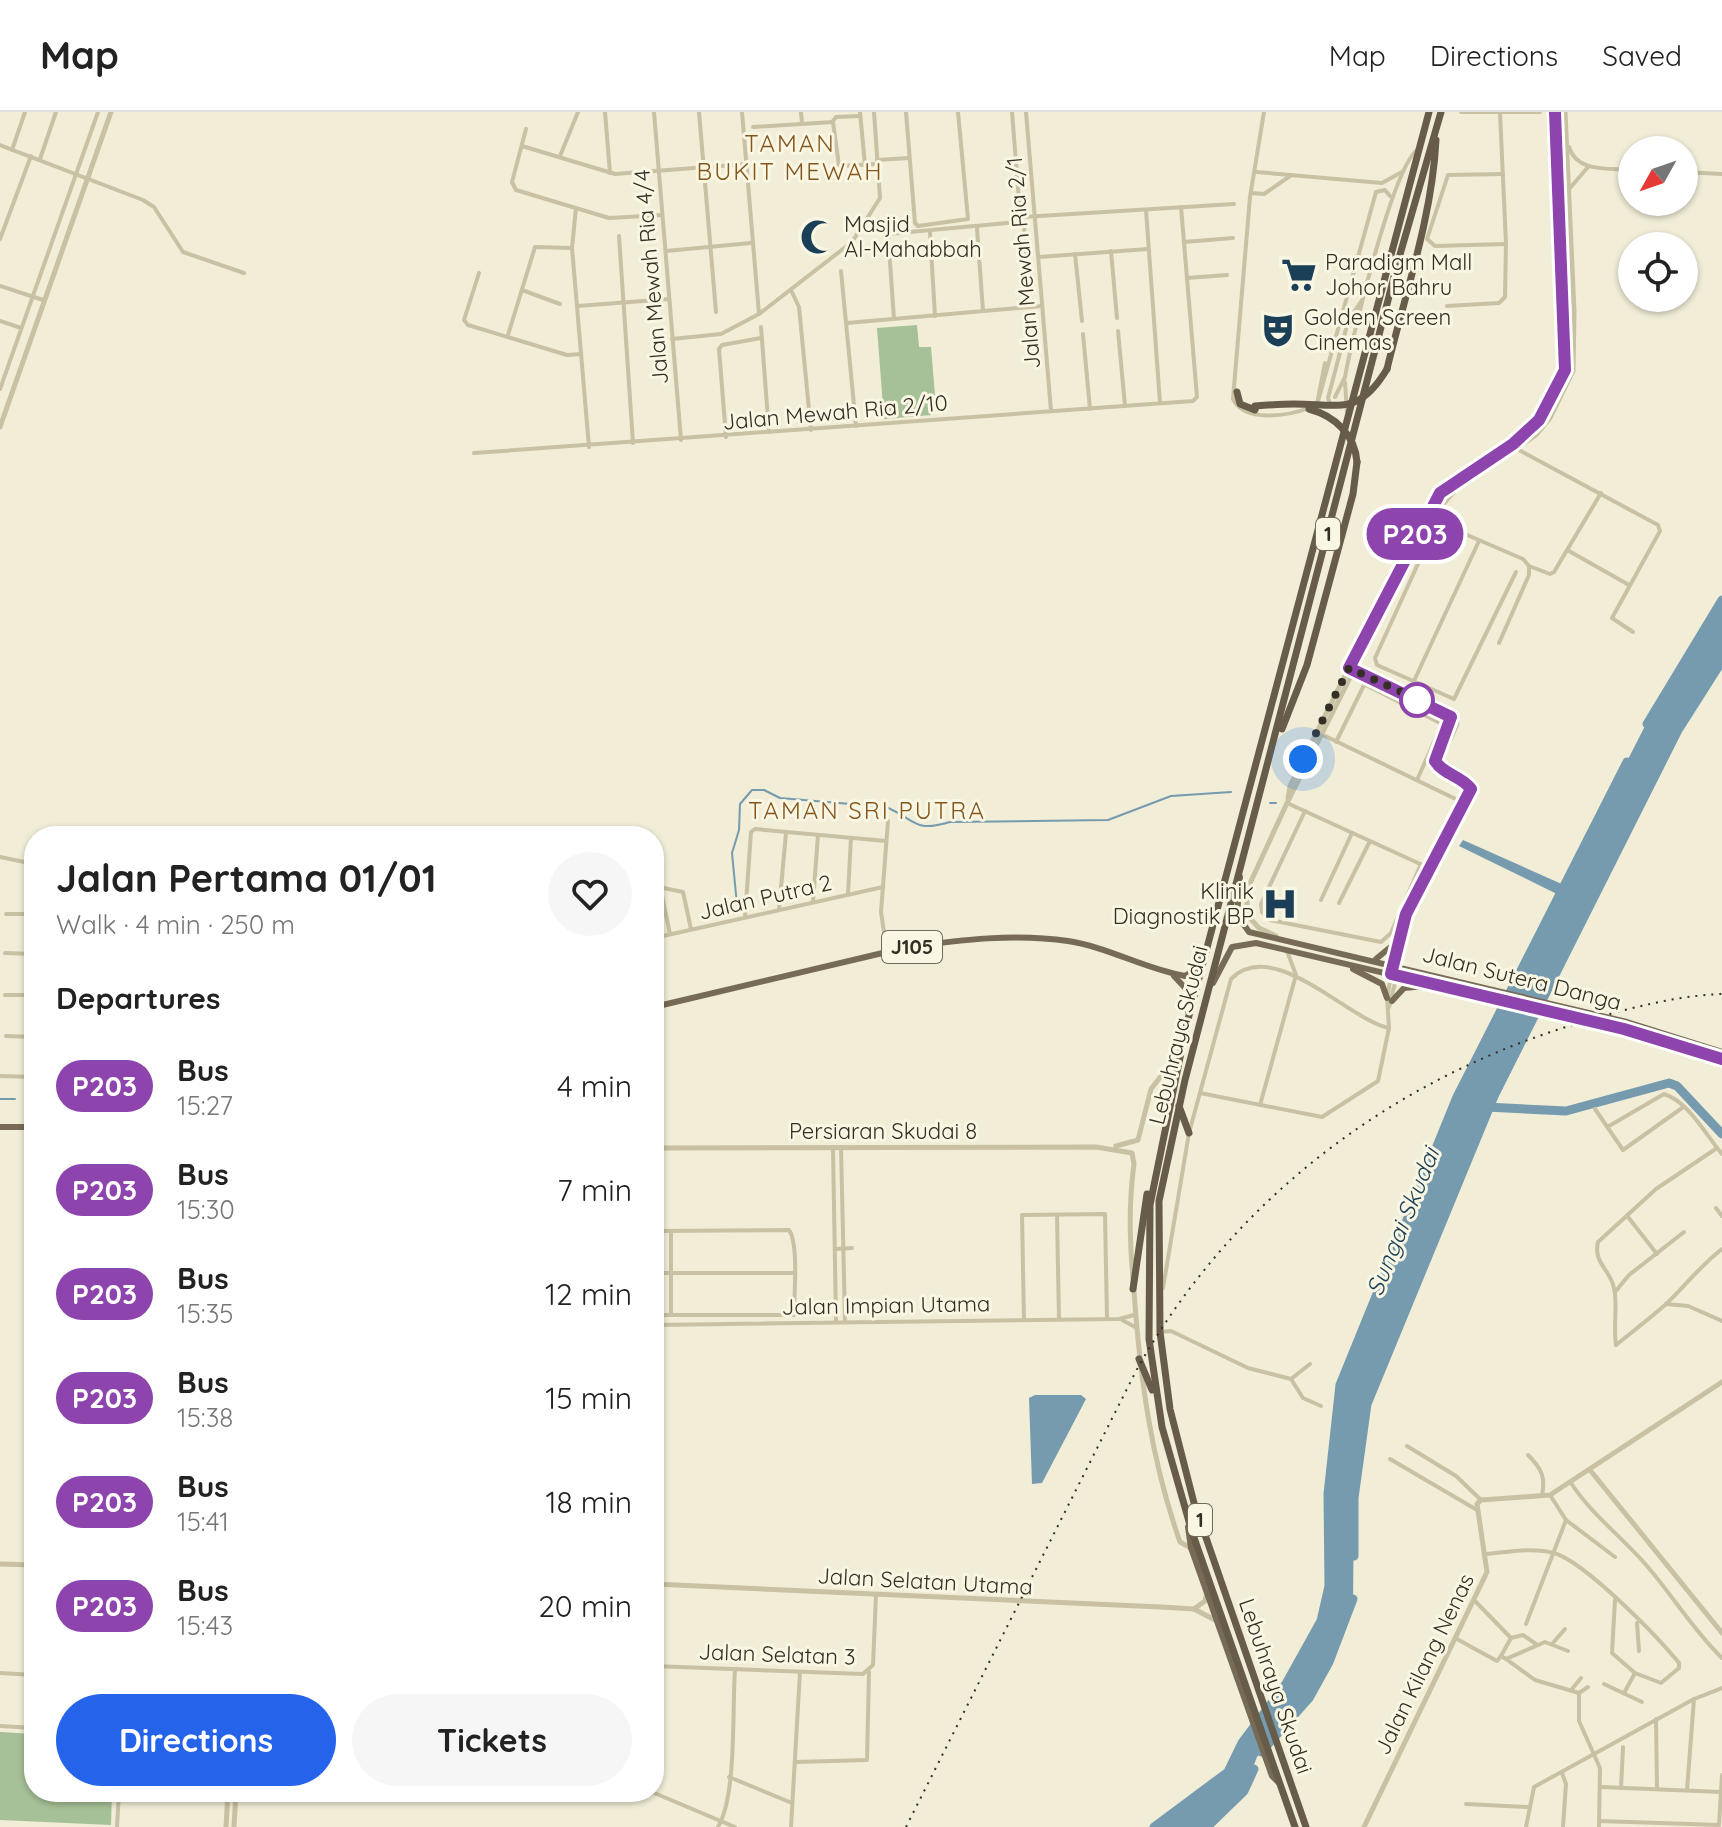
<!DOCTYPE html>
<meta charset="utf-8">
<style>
body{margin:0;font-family:Quicksand,sans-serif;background:#f6f6f6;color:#222;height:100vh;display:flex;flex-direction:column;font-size:30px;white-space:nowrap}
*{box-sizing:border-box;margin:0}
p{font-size:26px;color:#767676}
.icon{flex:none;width:44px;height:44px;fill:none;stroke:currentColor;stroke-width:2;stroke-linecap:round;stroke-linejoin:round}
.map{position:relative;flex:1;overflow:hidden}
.panel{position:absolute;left:24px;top:714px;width:640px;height:976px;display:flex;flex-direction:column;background:#fff;border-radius:32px;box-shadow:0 2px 6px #0004}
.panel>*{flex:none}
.badge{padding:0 16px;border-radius:26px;font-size:28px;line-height:52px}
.needle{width:52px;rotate:230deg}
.controls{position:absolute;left:1618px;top:24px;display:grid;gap:16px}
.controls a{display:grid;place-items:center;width:80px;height:80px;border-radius:50%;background:#fff;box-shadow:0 2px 6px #0004;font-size:40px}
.you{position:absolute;width:40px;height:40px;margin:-20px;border:6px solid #fff;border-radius:50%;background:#1a73e8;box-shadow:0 0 0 12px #1a73e833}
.map>.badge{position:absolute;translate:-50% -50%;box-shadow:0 0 0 4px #fff}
h2{padding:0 32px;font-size:30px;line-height:72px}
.round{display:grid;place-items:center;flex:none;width:84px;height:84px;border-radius:42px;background:#f6f6f6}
.summary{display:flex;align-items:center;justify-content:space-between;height:136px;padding:0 32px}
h1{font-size:38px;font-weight:700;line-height:60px}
.action{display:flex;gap:16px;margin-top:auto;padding:16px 32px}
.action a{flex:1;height:92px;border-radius:48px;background:#2563eb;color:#fff;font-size:32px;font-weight:700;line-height:92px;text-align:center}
.action a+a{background:#f6f6f6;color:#222}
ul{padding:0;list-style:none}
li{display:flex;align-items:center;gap:24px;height:104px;padding:0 32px}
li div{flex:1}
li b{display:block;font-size:30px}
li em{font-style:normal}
li .badge{min-width:88px;font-weight:700;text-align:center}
header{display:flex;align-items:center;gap:48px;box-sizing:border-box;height:112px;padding:0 40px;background:#fff;border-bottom:2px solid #e0e0e0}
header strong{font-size:38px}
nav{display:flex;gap:44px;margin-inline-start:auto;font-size:28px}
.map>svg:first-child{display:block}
.green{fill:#a6c097}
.water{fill:#769baf}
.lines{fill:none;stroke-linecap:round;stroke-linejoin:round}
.stream{stroke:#769baf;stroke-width:2}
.river{stroke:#769baf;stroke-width:9}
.minor{stroke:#c9c1a3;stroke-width:4}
.tertiary{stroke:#c9c1a3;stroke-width:5}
.primary{stroke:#776b56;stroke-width:6}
.trunk{stroke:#665c49;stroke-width:7}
.rail{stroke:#342f25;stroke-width:2;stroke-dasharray:2 6;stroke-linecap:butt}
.minor-bridge{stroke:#c9c1a3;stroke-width:4}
.trunk-bridge{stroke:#665c49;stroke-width:7}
.line-casing{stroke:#fff;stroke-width:18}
.line{stroke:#8e44ad;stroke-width:12}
.walk{stroke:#342f25;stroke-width:8;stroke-dasharray:0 14.4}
.stop-dot{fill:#fff;stroke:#8e44ad;stroke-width:4}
.labels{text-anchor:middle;stroke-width:6;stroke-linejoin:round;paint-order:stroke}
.shield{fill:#f9f6e3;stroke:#6f6b5e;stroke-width:2}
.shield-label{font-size:20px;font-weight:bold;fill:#342f25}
.poi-label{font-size:22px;fill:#342f25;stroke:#f9f6e3;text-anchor:start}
.street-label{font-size:22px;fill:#342f25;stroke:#f9f6e3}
.neighbourhood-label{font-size:24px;letter-spacing:2px;fill:#85561d;stroke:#f9f6e3}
.water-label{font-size:24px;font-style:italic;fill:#1a3f56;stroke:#f9f6e3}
</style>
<header>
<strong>Map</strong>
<nav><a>Map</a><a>Directions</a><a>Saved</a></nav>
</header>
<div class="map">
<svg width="1722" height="1715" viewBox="0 0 1722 1715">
<rect width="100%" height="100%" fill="#f1edd7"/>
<g class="green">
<path d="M917 213 919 235H931L936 296 931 297V303L884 307 877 216Z"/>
<path d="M0 1620 34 1622V1680H112L111 1713 0 1708Z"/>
</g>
<g class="water">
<path d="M1722 488V549L1678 618 1494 984 1367 1292 1354 1386 1353 1493 1329 1550 1309 1586 1257 1645 1244 1679 1223 1703 1207 1715H1154L1228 1660 1242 1631 1286 1572 1321 1509 1329 1474 1328 1382 1340 1273 1457 985 1559 783 1459 734 1463 728 1564 773 1646 612Z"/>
<path d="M1035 1283H1081L1086 1287 1042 1371 1032 1372 1029 1286Z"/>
</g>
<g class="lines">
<g class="stream">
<path d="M1270 691H1276"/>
<path d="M737 793 732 741 739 718 740 692 752 678H764L780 686 886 695C917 708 913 721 950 710L1108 708 1171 684 1231 680"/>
<path d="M0 987H15"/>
<path d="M25 987H34"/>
</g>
<g class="river">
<path d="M1647 612 1722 488"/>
<path d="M1486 995 1566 999 1669 971 1677 974 1722 1022"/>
<path d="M1354 1444V1386L1367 1292 1494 984 1678 618 1722 549"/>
<path d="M1261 1640 1309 1586 1329 1550 1353 1487"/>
<path d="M1154 1715 1228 1660 1242 1631 1286 1572 1321 1509 1329 1474 1328 1382 1340 1273 1457 985 1627 650"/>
<path d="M1207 1715 1244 1679 1254 1657"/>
</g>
<g class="minor">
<path d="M605 0 610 61"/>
<path d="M654 0 681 328"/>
<path d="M699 0 716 200"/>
<path d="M742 0 759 202"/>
<path d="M801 0 802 11"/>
<path d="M860 0 865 53"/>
<path d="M906 0 915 111 918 114 968 107 958 0"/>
<path d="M1012 0 1020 101 1023 105 1234 92"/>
<path d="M1026 0 1051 299"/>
<path d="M1264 0 1250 85 1233 287C1244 311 1288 304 1309 296"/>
<path d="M1461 0H1540"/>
<path d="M1548 0 1555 168H1561"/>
<path d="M833 9 836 5 860 4"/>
<path d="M753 15 833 10 839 54 877 52"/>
<path d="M526 17 512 70 516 78 609 106 662 103"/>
<path d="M0 33 143 88 154 95 183 140 244 161"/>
<path d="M522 34 615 62 747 52"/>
<path d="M1569 35C1577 61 1609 56 1632 58"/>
<path d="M12 38 25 0"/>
<path d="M560 44 578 0"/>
<path d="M40 47 56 0"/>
<path d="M877 48 909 46"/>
<path d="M1257 60 1382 71 1402 60"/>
<path d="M1684 60 1722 62"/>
<path d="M1503 62 1448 63 1427 127 1435 134 1506 132"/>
<path d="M1570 76 1588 55"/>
<path d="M1376 80 1385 78 1390 84"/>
<path d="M1251 81 1264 82 1290 64"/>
<path d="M576 96 572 136 589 335"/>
<path d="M1146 98 1160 291"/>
<path d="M977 116 983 199"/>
<path d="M930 121 935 204"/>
<path d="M619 124 633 331"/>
<path d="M0 127 31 44"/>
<path d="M1184 130 1233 126"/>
<path d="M666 139 751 131"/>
<path d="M1111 139 1117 206"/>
<path d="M1075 142 1082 209"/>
<path d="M1039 145 1148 137"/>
<path d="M841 159 856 314"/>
<path d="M479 161 464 208 468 213 567 243 581 242"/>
<path d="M1187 166 1227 163"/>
<path d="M0 174 43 188"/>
<path d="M522 178 560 192"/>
<path d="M791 178 799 195 811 318"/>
<path d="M578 194 669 187"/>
<path d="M1447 194 1499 191 1505 185 1506 132 1500 1"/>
<path d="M894 207 888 122 1019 110 1024 115 1031 195"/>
<path d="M0 209 21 216"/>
<path d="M847 211 1042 194"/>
<path d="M761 215 769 320"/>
<path d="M1118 219 1125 294"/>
<path d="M1083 222 1090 297"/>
<path d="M508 223 535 135 572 136"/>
<path d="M672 227 721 222 759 202 852 130 880 86 874 0"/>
<path d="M1337 252 1348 209 1362 188"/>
<path d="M1345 270 1347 302"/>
<path d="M0 277 98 0"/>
<path d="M1335 285 1345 265C1352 226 1392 58 1417 38"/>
<path d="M1317 293 1376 80"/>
<path d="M726 325 719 237 722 233 761 226"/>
<path d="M1519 338 1658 413 1660 419 1612 506 1633 520"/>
<path d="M474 341 1193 289 1197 285 1181 95"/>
<path d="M1430 407 1523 447 1529 454V463L1499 531"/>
<path d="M1433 419 1375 546 1377 553 1454 587 1516 460"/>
<path d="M1569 439 1629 473"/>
<path d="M1529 454 1550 462 1554 460 1601 381"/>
<path d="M1413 571 1479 429"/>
<path d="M1364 572 1442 612 1417 668"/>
<path d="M1319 621 1466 692"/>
<path d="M1336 630 1368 565"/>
<path d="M1287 691 1429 756"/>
<path d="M1305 699 1261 792 1262 800 1270 808 1381 830 1391 821 1421 752"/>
<path d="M0 745 34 752"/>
<path d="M654 774 683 780 691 817"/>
<path d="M660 774 670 822"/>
<path d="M848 782 851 726"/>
<path d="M1321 788 1352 721"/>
<path d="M813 790 818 723"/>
<path d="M1339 791 1370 729"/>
<path d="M779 798 786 721"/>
<path d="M6 802H34"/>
<path d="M745 805 751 720 755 717 886 729"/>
<path d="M654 826 883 775"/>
<path d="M887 840 881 800 888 709"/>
<path d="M5 841 34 842"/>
<path d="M5 883H34"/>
<path d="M1389 895 1399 855"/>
<path d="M6 924 34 925"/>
<path d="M0 964 34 965"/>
<path d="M1200 981 1322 1005 1378 969 1389 916 1387 886 1393 853"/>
<path d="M1260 993 1296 863 1287 839"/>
<path d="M1595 997 1623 1038 1682 996"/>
<path d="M1609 1014 1664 982C1688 989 1706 1023 1722 1042"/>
<path d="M841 1035 845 1209"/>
<path d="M833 1036 836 1209"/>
<path d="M1716 1096 1722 1104"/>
<path d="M1057 1103 1059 1207"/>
<path d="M1628 1105 1657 1142"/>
<path d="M654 1119 789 1118C799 1132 794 1184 794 1203H654"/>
<path d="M835 1137 852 1136"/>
<path d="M654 1161H794"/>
<path d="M1163 1176 1189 1021 1231 867C1273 824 1347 907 1389 916"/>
<path d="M1615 1180 1629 1163 1684 1120"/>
<path d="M1666 1192 1688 1194 1722 1209"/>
<path d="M671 1203V1119"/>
<path d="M1024 1208 1022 1103 1105 1102 1107 1207"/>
<path d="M1122 1208 1135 1215"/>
<path d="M654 1213 1119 1207 1134 1203"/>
<path d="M1160 1220 1171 1219 1248 1256 1291 1267 1310 1252"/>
<path d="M1616 1233C1613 1215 1618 1193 1614 1176 1610 1157 1593 1151 1598 1130L1656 1077 1717 1036"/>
<path d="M1616 1233C1632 1220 1649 1207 1665 1193 1685 1174 1700 1154 1722 1137"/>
<path d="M1291 1267 1303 1286 1321 1294"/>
<path d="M1407 1334 1456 1364 1481 1388"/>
<path d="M1528 1343C1541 1356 1546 1365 1542 1383"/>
<path d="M1390 1347 1477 1398"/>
<path d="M1571 1371C1591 1402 1622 1425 1647 1454 1673 1484 1693 1518 1722 1546"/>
<path d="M1550 1383 1566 1408 1615 1445"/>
<path d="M1486 1442C1508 1440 1533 1435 1554 1441 1585 1450 1657 1524 1679 1551V1556L1661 1571 1635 1561 1612 1541 1615 1488"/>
<path d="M1475 1489 1511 1526 1501 1544"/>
<path d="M1637 1511 1639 1539"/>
<path d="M1526 1512 1566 1408"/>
<path d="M1455 1526 1497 1549 1501 1544 1506 1547 1535 1568 1579 1581V1609L1600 1656 1599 1715"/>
<path d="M1511 1526 1523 1523 1536 1532"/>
<path d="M1552 1532 1565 1517"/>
<path d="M1506 1547 1545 1530 1568 1539"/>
<path d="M654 1554 863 1562 873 1553 876 1483"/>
<path d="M0 1561 34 1563"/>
<path d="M1604 1572 1642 1590"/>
<path d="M1572 1577 1581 1566"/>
<path d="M1579 1581 1588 1575"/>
<path d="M1624 1581 1635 1561"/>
<path d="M1656 1607 1657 1677"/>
<path d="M0 1614 34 1616"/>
<path d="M795 1650 867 1648 869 1560"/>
<path d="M1562 1661 1566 1672 1563 1715"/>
<path d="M729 1665 792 1691"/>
<path d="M1601 1675 1721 1680"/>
<path d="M1621 1676 1623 1635"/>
<path d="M1687 1678 1694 1587"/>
<path d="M652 1680 735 1715"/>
<path d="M1466 1692 1527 1695"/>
<path d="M1599 1709 1719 1713"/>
<path d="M1719 1713 1722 1663"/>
<path d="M117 1715 119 1680"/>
<path d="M718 1715C737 1683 732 1598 735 1557"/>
<path d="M791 1715 800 1560"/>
<path d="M1526 1715 1534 1675 1694 1587 1722 1576"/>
</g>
<g class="tertiary">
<path d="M0 315 111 0"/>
<path d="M1357 553 1453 600 1457 612 1441 648 1469 666 1476 680 1411 804 1399 854"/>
<path d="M1355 559 1451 605 1435 649C1444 663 1463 664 1471 677L1406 802 1393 853"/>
<path d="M1288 686 1290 674 1425 403 1440 381 1452 370 1513 332 1539 308 1565 258 1555 0"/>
<path d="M1276 824 1259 816 1247 803V778L1287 691 1430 407 1456 377 1536 323 1550 306 1573 259 1574 199 1565 0"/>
<path d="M1116 1034 1138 1028 1151 977 1179 941"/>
<path d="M654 1036 1096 1035 1132 1041 1134 1052C1128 1096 1130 1135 1134 1179 1140 1265 1151 1348 1180 1430L1191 1436"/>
<path d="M1590 1358 1722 1521"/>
<path d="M0 1452 34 1453"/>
<path d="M654 1472 1161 1495 1194 1497 1217 1509"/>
<path d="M1194 1497 1205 1489 1207 1480"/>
<path d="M226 1715 228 1680"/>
<path d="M234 1715 236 1680"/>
<path d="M1364 1715 1487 1460 1477 1392 1481 1388 1550 1383 1722 1270"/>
</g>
<g class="primary">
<path d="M1240 765 1237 803 1249 820 1627 910 1722 940"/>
<path d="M1376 847 1399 828"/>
<path d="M1353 857 1382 872 1387 886"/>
<path d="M1174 864 1187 878 1188 899"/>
<path d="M1213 871 1232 835 1256 831 1624 917 1722 948"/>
<path d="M1392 889 1404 876 1425 874"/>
<path d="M654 895 908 835C960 828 1015 821 1068 829 1108 835 1145 857 1185 864L1193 859 1203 841"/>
<path d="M0 1015H34"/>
<path d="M1188 1415 1191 1436 1272 1664 1279 1671"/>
</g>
<g class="trunk">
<path d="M1387 257C1405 182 1432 106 1436 28"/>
<path d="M1237 280 1240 292 1255 298"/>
<path d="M1282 617 1307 553 1353 382 1357 350"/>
<path d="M1179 994 1189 1021"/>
<path d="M1133 1177 1147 1082"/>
<path d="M1139 1247 1152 1278"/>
<path d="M1295 1715 1192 1420 1162 1315 1149 1227 1150 1093 1187 911 1429 0"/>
<path d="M1306 1715 1194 1391 1170 1297 1160 1220 1159 1089 1185 968 1399 146 1441 0"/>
</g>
<path class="rail" d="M906 1715 1136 1259C1231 1088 1393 966 1579 911 1627 897 1672 884 1722 882"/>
<g class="minor-bridge">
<path d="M1317 292 1325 251"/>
<path d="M1330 292 1328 286 1337 252"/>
</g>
<g class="trunk-bridge">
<path d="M1255 294C1268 293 1281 292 1294 292 1339 292 1359 304 1387 257"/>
<path d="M1309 297C1335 304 1355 323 1357 350"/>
</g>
</g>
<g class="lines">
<g class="line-casing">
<path id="line" d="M1555 0 1565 258 1539 308 1513 332 1440 381 1349 556 1451 605 1435 649C1444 663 1462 664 1471 677L1406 802 1391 862 1624 917 1722 947"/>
</g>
<use href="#line" class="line"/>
<path class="walk" d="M1303 647 1349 556 1421 589 1417 588"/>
</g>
<defs>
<g id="mosque-bare" transform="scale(2.76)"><path d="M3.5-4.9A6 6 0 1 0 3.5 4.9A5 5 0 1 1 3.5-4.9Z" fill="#1a3f56" stroke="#f9f6e3" stroke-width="2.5" paint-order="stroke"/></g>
<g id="supermarket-bare" transform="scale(2.76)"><path d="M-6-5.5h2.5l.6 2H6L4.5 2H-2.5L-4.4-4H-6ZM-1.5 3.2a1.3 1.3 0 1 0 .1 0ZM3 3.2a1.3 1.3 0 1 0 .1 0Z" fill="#1a3f56" stroke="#f9f6e3" stroke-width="2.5" paint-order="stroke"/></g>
<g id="theatre-bare" transform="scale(2.76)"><path d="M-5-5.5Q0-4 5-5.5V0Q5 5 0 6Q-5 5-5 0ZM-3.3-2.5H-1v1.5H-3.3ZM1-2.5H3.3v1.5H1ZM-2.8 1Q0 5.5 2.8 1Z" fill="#1a3f56" stroke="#f9f6e3" stroke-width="2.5" paint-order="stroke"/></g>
<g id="hospital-bare" transform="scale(2.76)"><path d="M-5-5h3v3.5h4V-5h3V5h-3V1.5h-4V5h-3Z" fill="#1a3f56" stroke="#f9f6e3" stroke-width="2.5" paint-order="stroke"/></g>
</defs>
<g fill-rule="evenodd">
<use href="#mosque-bare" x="818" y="125"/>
<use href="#supermarket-bare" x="1299" y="163"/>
<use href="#theatre-bare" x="1278" y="218"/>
<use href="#hospital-bare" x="1280" y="792"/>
</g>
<circle class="stop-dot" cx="1417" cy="588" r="16"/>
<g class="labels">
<g class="shield">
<rect x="1316" y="406" width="24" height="32" rx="6"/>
<rect x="882" y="819" width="60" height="32" rx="6"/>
<rect x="1188" y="1392" width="24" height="32" rx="6"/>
</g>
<g class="shield-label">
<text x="1328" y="429">1</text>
<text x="912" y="842">J105</text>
<text x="1200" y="1415">1</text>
</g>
<g class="poi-label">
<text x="844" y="120">Masjid<tspan x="844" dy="25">Al-Mahabbah</tspan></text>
<text x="1325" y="158">Paradigm Mall<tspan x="1325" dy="25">Johor Bahru</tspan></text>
<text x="1304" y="213">Golden Screen<tspan x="1304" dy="25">Cinemas</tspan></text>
<text x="1254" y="787" text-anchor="end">Klinik<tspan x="1254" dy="25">Diagnostik BP</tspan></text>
</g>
<g class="street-label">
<text transform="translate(1023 151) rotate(-95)" y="8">Jalan Mewah Ria 2/1</text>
<text transform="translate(651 165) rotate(-95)" y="8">Jalan Mewah Ria 4/4</text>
<text transform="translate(835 300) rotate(-5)" y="8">Jalan Mewah Ria 2/10</text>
<text transform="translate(765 785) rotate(-13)" y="8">Jalan Putra 2</text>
<text transform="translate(1522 866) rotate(14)" y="8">Jalan Sutera Danga</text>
<text transform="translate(1178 923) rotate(-76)" y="8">Lebuhraya Skudai</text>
<text x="883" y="1027">Persiaran Skudai 8</text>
<text transform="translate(886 1193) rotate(-1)" y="8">Jalan Impian Utama</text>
<text transform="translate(925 1469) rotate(3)" y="8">Jalan Selatan Utama</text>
<text transform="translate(777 1542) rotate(2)" y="8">Jalan Selatan 3</text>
<text transform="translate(1424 1552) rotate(-64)" y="8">Jalan Kilang Nenas</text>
<text transform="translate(1276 1574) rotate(71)" y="8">Lebuhraya Skudai</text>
</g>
<g class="neighbourhood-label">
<text x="790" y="40">TAMAN<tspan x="790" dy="28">BUKIT MEWAH</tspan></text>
<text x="867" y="707">TAMAN SRI PUTRA</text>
</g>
<g class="water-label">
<text transform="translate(1403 1110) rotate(-68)" y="8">Sungai Skudai</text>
</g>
</g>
</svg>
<div class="controls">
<a><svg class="needle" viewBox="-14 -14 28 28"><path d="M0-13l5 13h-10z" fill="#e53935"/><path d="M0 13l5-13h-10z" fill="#767676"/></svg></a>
<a><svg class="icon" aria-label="locate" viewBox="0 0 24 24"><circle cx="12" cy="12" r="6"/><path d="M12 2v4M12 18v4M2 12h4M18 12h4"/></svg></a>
</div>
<div class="you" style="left:1303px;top:647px"></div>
<b class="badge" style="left:1415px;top:422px;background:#8e44ad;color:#fff">P203</b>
<section class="panel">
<div class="summary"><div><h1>Jalan Pertama 01/01</h1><p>Walk · 4 min · 250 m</p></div><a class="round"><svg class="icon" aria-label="heart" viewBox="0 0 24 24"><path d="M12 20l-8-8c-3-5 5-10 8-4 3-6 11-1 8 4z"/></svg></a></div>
<h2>Departures</h2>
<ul>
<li><span class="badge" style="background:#8e44ad;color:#fff">P203</span><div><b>Bus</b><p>15:27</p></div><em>4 min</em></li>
<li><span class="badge" style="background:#8e44ad;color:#fff">P203</span><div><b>Bus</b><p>15:30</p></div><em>7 min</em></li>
<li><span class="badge" style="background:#8e44ad;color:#fff">P203</span><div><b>Bus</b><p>15:35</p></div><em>12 min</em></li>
<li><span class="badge" style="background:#8e44ad;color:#fff">P203</span><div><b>Bus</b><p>15:38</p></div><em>15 min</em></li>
<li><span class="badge" style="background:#8e44ad;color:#fff">P203</span><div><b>Bus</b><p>15:41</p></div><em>18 min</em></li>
<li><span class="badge" style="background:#8e44ad;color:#fff">P203</span><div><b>Bus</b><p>15:43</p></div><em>20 min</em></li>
</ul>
<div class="action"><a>Directions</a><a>Tickets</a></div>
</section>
</div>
